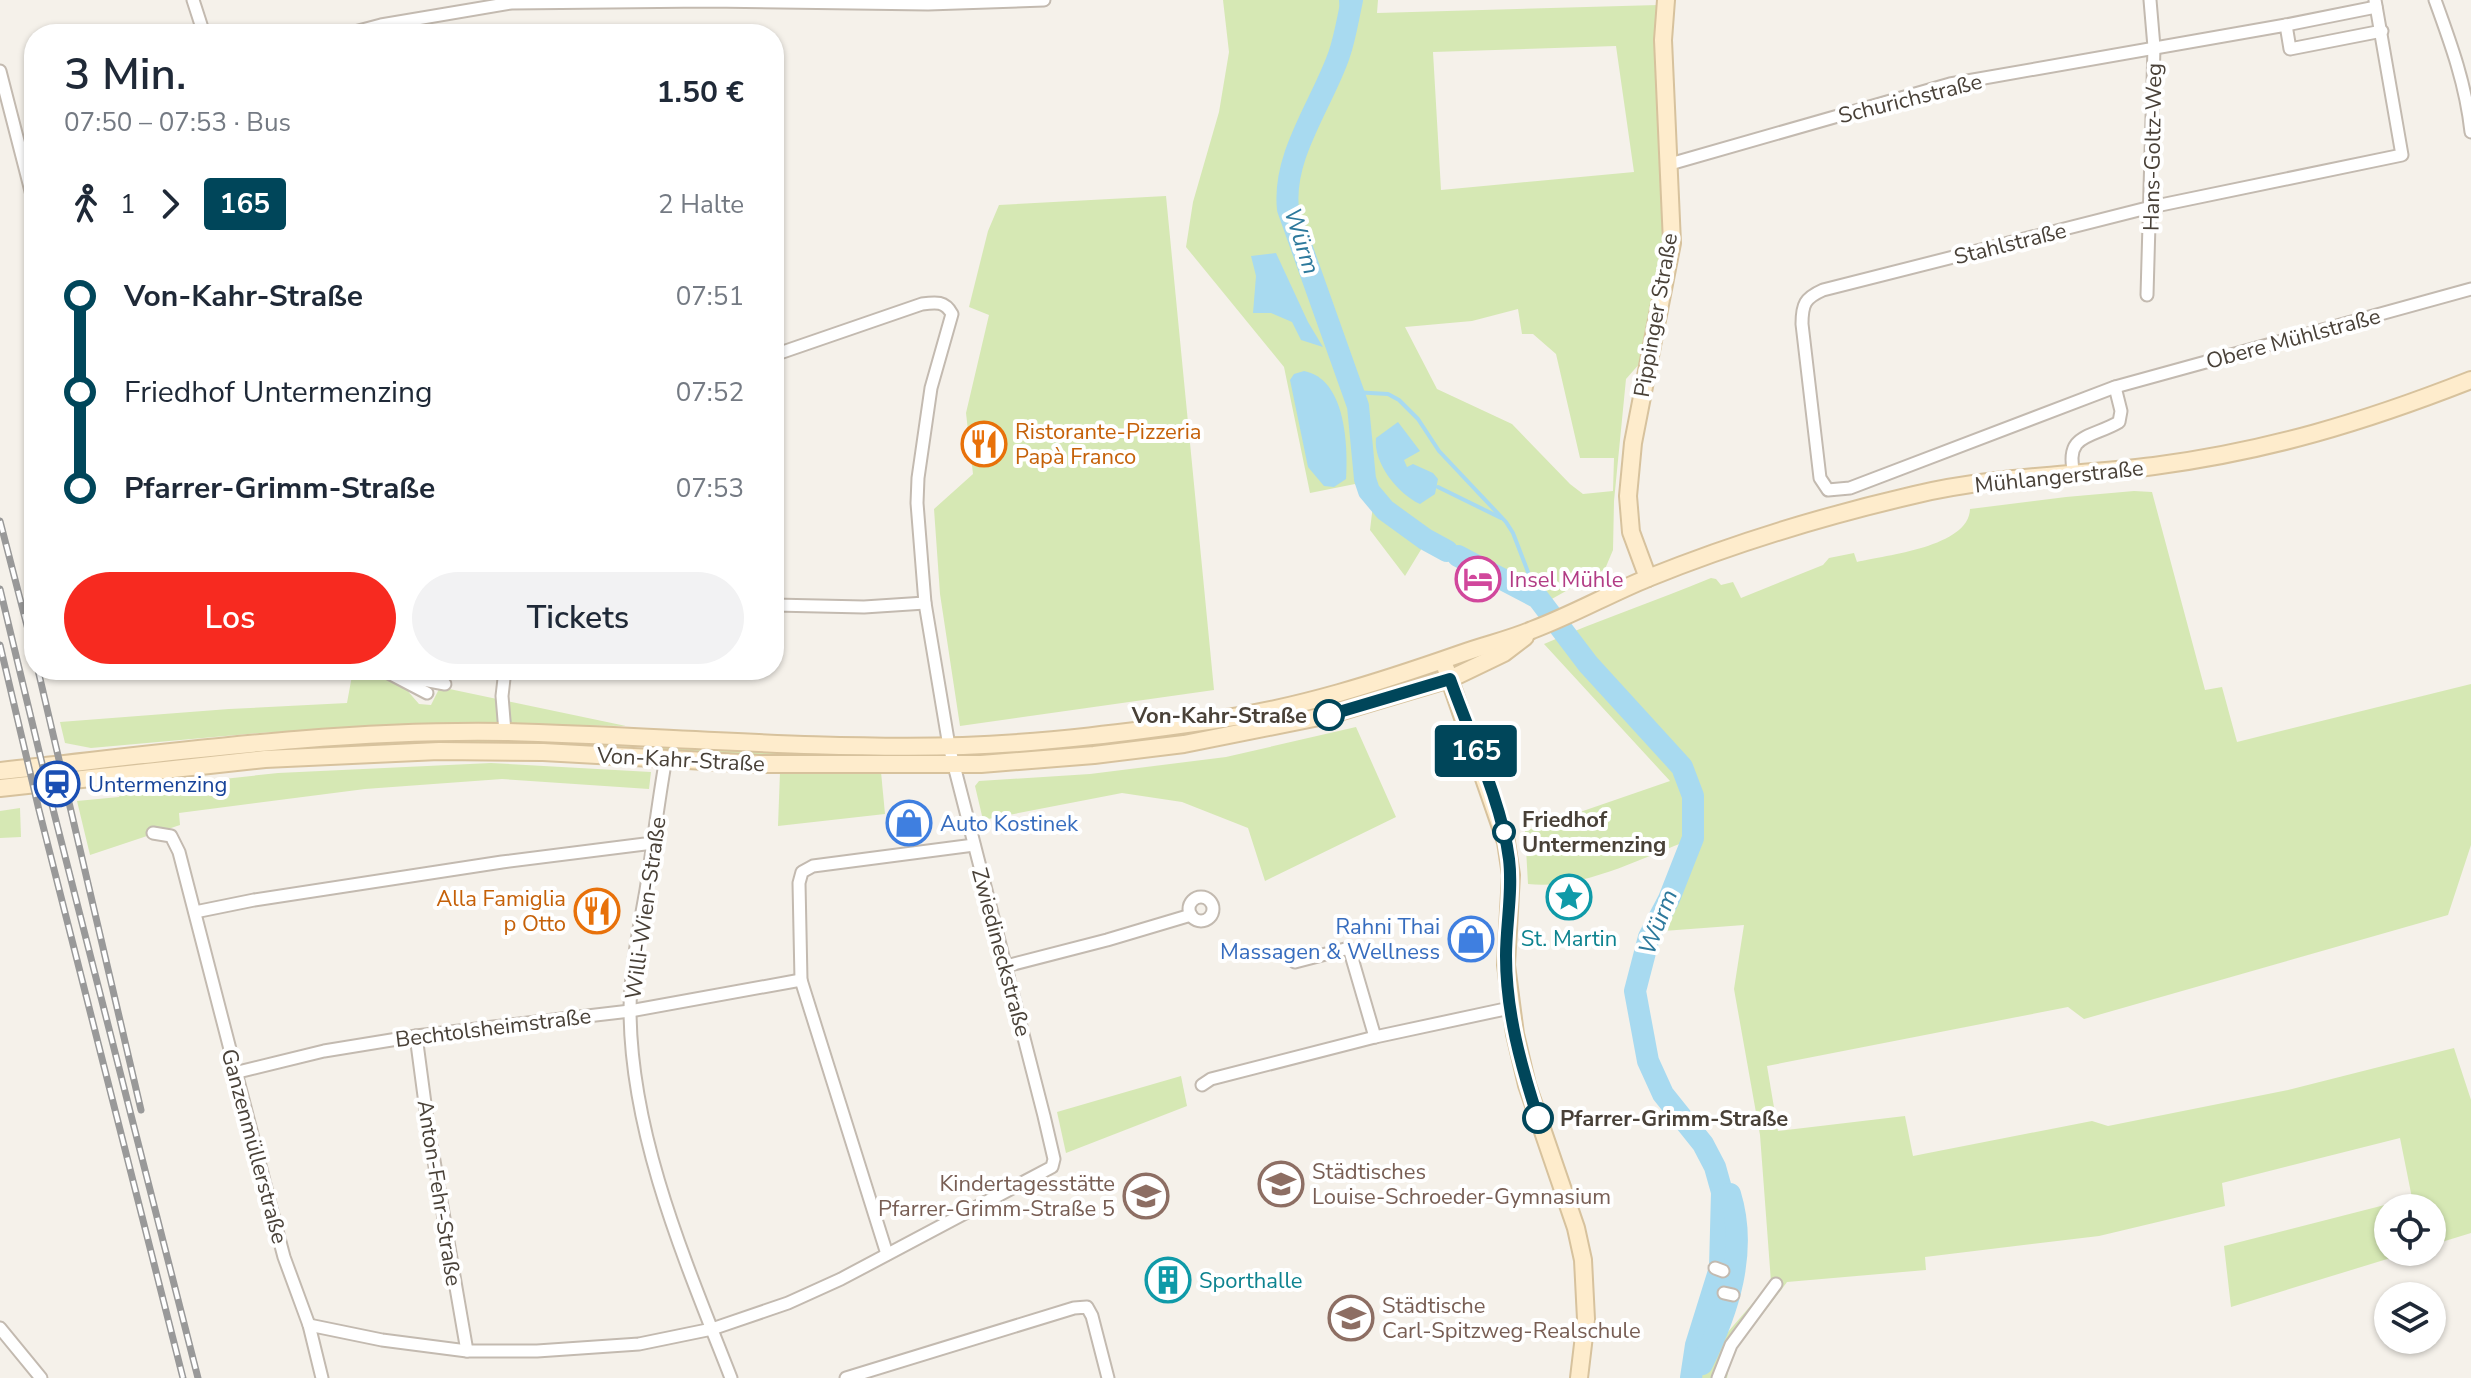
<!DOCTYPE html>
<html lang="de">
<meta charset="utf-8">
<style>
body{margin:0;font-family:"Nunito Sans",sans-serif;background:#f2f2f3;color:#1f2937;height:100vh;display:flex;flex-direction:column;font-size:30px;white-space:nowrap}
*{box-sizing:border-box;margin:0}
p{font-size:26px;color:#747a83}
.icon{flex:none;width:44px;height:44px;fill:none;stroke:currentColor;stroke-width:2;stroke-linecap:round;stroke-linejoin:round}
.map{position:relative;flex:1;overflow:hidden}
.sheet{position:absolute;left:24px;top:24px;width:760px;height:656px;display:flex;flex-direction:column;background:#fff;border-radius:32px;box-shadow:0 2px 6px #0004}
.sheet>*{flex:none}
.badge{padding:0 16px;border-radius:6px;font-size:28px;line-height:52px}
.tools{position:absolute;left:2374px;top:1194px;display:grid;gap:16px}
.tools a{display:grid;place-items:center;width:72px;height:72px;border-radius:50%;background:#fff;box-shadow:0 2px 6px #0004;font-size:40px}
.map>.badge{position:absolute;translate:-50% -50%;box-shadow:0 0 0 4px #fff}
.legs{display:flex;align-items:center;gap:12px;height:88px;padding:0 40px;font-size:26px}
.legs p{margin-inline-start:auto}
.headline{display:flex;align-items:center;justify-content:space-between;height:136px;padding:0 40px}
h1{font-size:44px;font-weight:600;line-height:60px}
.action{display:flex;gap:16px;margin-top:auto;padding:16px 40px}
.action a{flex:1;height:92px;border-radius:48px;background:#f72a20;color:#fff;font-size:32px;font-weight:600;line-height:92px;text-align:center}
.action a+a{background:#f2f2f3;color:#1f2937}
ul{padding:0 40px;list-style:none}
li{display:flex;align-items:center;gap:28px;height:96px;font-size:30px}
li i{display:grid;place-items:center;width:12px;height:100%;margin:0 10px;background:currentColor}
li i::after{content:'';width:20px;height:20px;margin:-10px;border:6px solid;border-radius:50%;background:#fff}
li p{margin-inline-start:auto}
li:first-child i{background:linear-gradient(#0000 50%,currentColor 0)}
li:last-child i{background:linear-gradient(currentColor 50%,#0000 0)}
.map>svg:first-child{display:block}
.green{fill:#d6e8b4;fill-rule:evenodd}
.water{fill:#a8daf0}
.lines{fill:none;stroke-linecap:round;stroke-linejoin:round}
.stream{stroke:#a8daf0;stroke-width:4}
.river{stroke:#a8daf0;stroke-width:22}
.street-casing{stroke:#c3bab0;stroke-width:15}
.secondary-casing{stroke:#d7c29d;stroke-width:20}
.street{stroke:#fff;stroke-width:11}
.secondary{stroke:#feeccc;stroke-width:16}
.rail-casing{stroke:#999;stroke-width:7}
.rail{stroke:#fff;stroke-width:4;stroke-dasharray:12;stroke-linecap:butt}
.line-1-casing{stroke:#fff;stroke-width:18}
.line-1{stroke:#00465a;stroke-width:12}
.stop-1-dot{fill:#fff;stroke:#00465a;stroke-width:4}
.labels{text-anchor:middle;stroke-width:8;stroke-linejoin:round;paint-order:stroke}
.street-label{font-size:22px;fill:#494138;stroke:#fff}
.food-label{font-size:22px;fill:#c56008;stroke:#fff;text-anchor:start}
.hotel-label{font-size:22px;fill:#b23c85;stroke:#fff;text-anchor:start}
.stop-label{font-size:22px;font-weight:bold;fill:#494138;stroke:#fff;text-anchor:start}
.transit-label{font-size:22px;fill:#164399;stroke:#fff;text-anchor:start}
.shop-label{font-size:22px;fill:#366cbe;stroke:#fff;text-anchor:start}
.culture-label{font-size:22px;fill:#0d838f;stroke:#fff}
.education-label{font-size:22px;fill:#785e54;stroke:#fff;text-anchor:start}
.water-label{font-size:24px;font-style:italic;fill:#2d799c;stroke:#fff}
</style>
<div class="map">
<svg width="2471" height="1378" viewBox="0 0 2471 1378">
<rect width="100%" height="100%" fill="#f5f1ea"/>
<g class="green">
<path d="M1223 0H1378L1377 13 1658 5 1667 227 1641 362 1626 379 1614 501 1613 550 1605 569 1534 609 1500 581 1425 543 1405 576 1370 530 1373 505 1355 484 1310 493 1284 367 1186 247 1193 202 1219 112 1229 52ZM1616 46 1634 172 1441 190 1433 52ZM1518 309 1522 334H1533L1556 354 1580 458H1614L1613 491 1583 494 1570 484 1512 424 1437 389 1405 327 1472 321Z"/>
<path d="M1166 196 1214 690 960 726 940 594 934 509 973 474 966 413 989 315 969 307 988 231 999 205Z"/>
<path d="M2134 491 2152 492 2205 690 2222 687 2237 742 2471 684V845L2448 915 2084 1019 2068 1007 1767 1066 1778 1131 1905 1116 1913 1156 2092 1121 2108 1126 2288 1090 2454 1048 2471 1100V1233L2432 1245V1208H2388V1252H2410L2231 1307 2224 1246 2412 1198 2400 1138 2222 1183 2225 1206 2099 1236 1925 1257 1926 1270 1787 1282 1731 1356 1727 1378H1687L1694 1347H1715L1771 1282 1760 1135 1734 989 1744 925 1650 932 1692 839C1641 858 1583 890 1528 884L1525 831 1670 781 1544 644C1599 620 1655 601 1711 578L1716 579 1721 585 1733 582 1741 598 1823 565 1829 558 1854 553 1857 562C1886 555 1969 547 1970 509L2066 497Z"/>
<path d="M353 670 399 681 419 704 431 705 440 687 626 726 435 723 259 733 91 748 65 743 60 722 229 709 347 703Z"/>
<path d="M1416 671 1419 678C1367 695 1314 711 1260 722 1170 740 1078 749 987 754L986 751 1108 742Z"/>
<path d="M1356 727 1396 817 1265 881 1248 828 1182 802 1122 793 983 820 975 786 979 781 1090 774 1226 757Z"/>
<path d="M461 738 642 742V747L460 742 397 743 215 756V752Z"/>
<path d="M651 742 797 751C758 763 692 751 651 748Z"/>
<path d="M491 763 651 772 649 789 502 779 365 789 179 813 180 825 90 855 77 801 119 797 122 790 278 773Z"/>
<path d="M780 772H881L885 814 778 826Z"/>
<path d="M20 808 21 837 0 838V811Z"/>
<path d="M1181 1076 1187 1106 1066 1153 1057 1112Z"/>
</g>
<g class="water">
<path d="M1339 0H1359L1355 18 1340 14Z"/>
<path d="M1276 253 1308 322 1323 347 1301 340 1292 322 1271 313H1253L1256 276 1251 256Z"/>
<path d="M1304 371C1346 379 1348 446 1346 479L1334 487 1324 486 1308 467 1290 380 1294 374Z"/>
<path d="M1398 422 1420 451 1404 460 1407 467 1413 464 1433 473 1438 479 1435 494 1420 504C1398 494 1373 463 1376 438Z"/>
</g>
<g class="lines">
<g class="stream">
<path d="M1353 392 1388 394 1399 400 1418 419 1439 451 1506 522 1513 533 1538 598"/>
<path d="M1438 487 1501 518"/>
</g>
<g class="river">
<path d="M1352 0C1348 18 1345 38 1339 55 1322 104 1282 156 1288 209L1358 406 1365 479 1369 491 1385 510 1425 539 1447 551"/>
<path d="M1458 556 1538 598 1588 664 1682 767 1693 796V838L1669 899 1649 937 1635 991 1648 1061 1663 1094 1703 1144 1715 1167 1722 1192 1720 1268 1696 1345 1691 1378"/>
<path d="M1702 1364C1728 1311 1748 1252 1730 1194"/>
</g>
<g class="street-casing">
<g id="street">
<path d="M193 0 204 34"/>
<path d="M2375 0 2402 155 2151 207 1823 290C1805 298 1802 304 1802 324L1820 478 1828 490 1850 488 2115 387 2471 289"/>
<path d="M2435 0C2451 44 2466 85 2471 132"/>
<path d="M2286 25 2376 7"/>
<path d="M347 34 381 25 511 3 708 1 928 4 1044 0"/>
<path d="M0 71 34 203"/>
<path d="M1670 164 1950 84 2286 25 2290 49 2382 31"/>
<path d="M2147 295 2154 47 2150 0"/>
<path d="M2074 474C2064 433 2092 438 2119 422L2121 411 2115 387"/>
<path d="M774 605 864 607 925 603"/>
<path d="M383 670 427 693"/>
<path d="M505 670 502 696 505 732"/>
<path d="M396 675 445 684"/>
<path d="M666 758C658 802 653 847 646 890 639 930 630 971 630 1011 631 1137 686 1263 731 1378"/>
<path d="M153 833 171 836 179 852 270 1204 284 1257 309 1325 322 1378"/>
<circle cx="1201" cy="909" r="12"/>
<path d="M195 912 254 900 502 862 653 843"/>
<path d="M1295 962 1349 948 1375 1037"/>
<path d="M1006 966 1107 940 1191 915"/>
<path d="M416 1036 428 1126 467 1351"/>
<path d="M234 1073 324 1051 416 1036 630 1011 801 980"/>
<path d="M1202 1085 1211 1079 1375 1037 1510 1008"/>
<path d="M887 1254 801 980 799 883 802 872 813 866 974 845"/>
<path d="M1715 1268 1723 1271"/>
<path d="M1724 1293 1733 1295"/>
<path d="M309 1325 382 1340 467 1351H537L639 1344 712 1329 788 1303 841 1279 1052 1167 1054 1159 1044 1116 949 746 925 603 917 503 918 478 931 388 952 314C945 301 936 302 922 304L774 355"/>
<path d="M0 1328 41 1378"/>
<path d="M846 1378 1074 1308 1087 1307 1092 1316 1108 1378"/>
<path d="M1718 1378 1731 1345 1776 1284"/>
</g>
</g>
<g class="secondary-casing">
<g id="secondary">
<path d="M1648 578 1631 532 1628 496 1633 443 1672 243 1663 40 1666 0"/>
<path d="M1446 669 1506 842 1511 875 1506 965 1515 1034 1527 1085 1576 1228 1583 1260 1586 1319 1579 1378"/>
<path d="M0 771C168 753 337 729 506 732 658 736 810 750 963 746 1047 743 1132 732 1215 720 1299 708 1380 682 1460 654 1484 645 1509 640 1532 630 1572 615 1609 594 1648 578 1735 543 1823 516 1914 495 1992 476 2074 476 2154 466 2268 451 2364 422 2471 380"/>
<path d="M0 788 265 759 439 751 543 752 760 764H981L1094 755 1184 744 1329 715 1450 679 1504 653 1525 637"/>
</g>
</g>
<use href="#street" class="street"/>
<use href="#secondary" class="secondary"/>
<g class="rail-casing">
<g id="rail">
<path d="M0 521 34 653"/>
<path d="M0 589 53 809 198 1378"/>
<path d="M0 645 39 810 183 1378"/>
<path d="M38 670 141 1110"/>
</g>
</g>
<use href="#rail" class="rail"/>
</g>
<g class="lines">
<g class="line-1-casing">
<path id="line-1" d="M1329 715 1450 679C1469 733 1502 803 1509 859 1513 891 1506 924 1506 956 1506 1012 1521 1066 1538 1118"/>
</g>
<use href="#line-1" class="line-1"/>
</g>
<defs>
<g id="restaurant-ring" transform="scale(2.3)"><circle r="9.5" fill="#fff" stroke="#e8710a" stroke-width="1.5"/><path d="M-5-6h1v4h1v-4h1v4h1v-4h1v5L-1.5 .5V6h-2V.5L-5-1ZM5-6V6H3V1.5H1.5Q1.5-4 5-6Z" fill="#e8710a"/></g>
<g id="hotel-ring" transform="scale(2.3)"><circle r="9.5" fill="#fff" stroke="#d1479c" stroke-width="1.5"/><path d="M-6-4.5h1.5V1H6V5H4.5V3h-9V5H-6ZM-4 0a1.8 1.8 0 1 1 3.6 0ZM.5 0V-2.5h3Q6-2.5 6 0Z" fill="#d1479c"/></g>
<g id="station-ring" transform="scale(2.3)"><circle r="9.5" fill="#fff" stroke="#1a4fb4" stroke-width="1.5"/><path d="M-3-6H3Q5-6 5-4V2Q5 4 3 4L4.5 6H3L1.5 4h-3L-3 6H-4.5L-3 4Q-5 4-5 2V-4Q-5-6-3-6ZM-3.5-4v3h7v-3ZM-3.5 1v1.5H-2V1ZM2 1v1.5H3.5V1Z" fill="#1a4fb4"/></g>
<g id="shop-ring" transform="scale(2.3)"><circle r="9.5" fill="#fff" stroke="#3f7fe0" stroke-width="1.5"/><path d="M-5-2.5h2.3a2.7 3.5 0 0 1 5.4 0H5L5.5 6h-11ZM-1.5-2.5h3a1.5 2.3 0 0 0-3 0Z" fill="#3f7fe0"/></g>
<g id="sight-ring" transform="scale(2.3)"><circle r="9.5" fill="#fff" stroke="#0f9aa8" stroke-width="1.5"/><path d="M0-6L1.8-2.2L6-1.7L2.9 1.2L3.7 5.4L0 3.3L-3.7 5.4L-2.9 1.2L-6-1.7L-1.8-2.2Z" fill="#0f9aa8"/></g>
<g id="school-ring" transform="scale(2.3)"><circle r="9.5" fill="#fff" stroke="#8d6e63" stroke-width="1.5"/><path d="M0-5L7-2L0 1L-7-2ZM-4 1L0 2.5L4 1V4Q0 6-4 4Z" fill="#8d6e63"/></g>
<g id="building-ring" transform="scale(2.3)"><circle r="9.5" fill="#fff" stroke="#0f9aa8" stroke-width="1.5"/><path d="M-4-6H4V6H1V3H-1V6H-4ZM-2.5-4.3h1.7v1.8h-1.7ZM.8-4.3h1.7v1.8H.8ZM-2.5-1h1.7V.8h-1.7ZM.8-1h1.7V.8H.8Z" fill="#0f9aa8"/></g>
</defs>
<g fill-rule="evenodd">
<use href="#restaurant-ring" x="984" y="444"/>
<use href="#hotel-ring" x="1478" y="579"/>
<use href="#station-ring" x="57" y="784"/>
<use href="#shop-ring" x="909" y="823"/>
<use href="#sight-ring" x="1569" y="897"/>
<use href="#restaurant-ring" x="597" y="911"/>
<use href="#shop-ring" x="1471" y="939"/>
<use href="#school-ring" x="1281" y="1184"/>
<use href="#school-ring" x="1146" y="1196"/>
<use href="#building-ring" x="1168" y="1280"/>
<use href="#school-ring" x="1351" y="1318"/>
</g>
<g class="stop-1-dot">
<circle cx="1329" cy="715" r="14"/>
<circle cx="1504" cy="832" r="10"/>
<circle cx="1538" cy="1118" r="14"/>
</g>
<g class="labels">
<g class="street-label">
<text transform="translate(1910 98) rotate(-14)" y="8">Schurichstraße</text>
<text transform="translate(2152 147) rotate(-89)" y="8">Hans-Goltz-Weg</text>
<text transform="translate(2010 243) rotate(-14)" y="8">Stahlstraße</text>
<text transform="translate(1655 315) rotate(-80)" y="8">Pippinger Straße</text>
<text transform="translate(2293 338) rotate(-15)" y="8">Obere Mühlstraße</text>
<text transform="translate(2059 476) rotate(-6)" y="8">Mühlangerstraße</text>
<text transform="translate(681 759) rotate(3)" y="8">Von-Kahr-Straße</text>
<text transform="translate(645 908) rotate(-82)" y="8">Willi-Wien-Straße</text>
<text transform="translate(1002 952) rotate(75)" y="8">Zwiedineckstraße</text>
<text transform="translate(493 1027) rotate(-7)" y="8">Bechtolsheimstraße</text>
<text transform="translate(255 1146) rotate(75)" y="8">Ganzenmüllerstraße</text>
<text transform="translate(440 1193) rotate(81)" y="8">Anton-Fehr-Straße</text>
</g>
<g class="food-label">
<text x="1015" y="439">Ristorante-Pizzeria<tspan x="1015" dy="25">Papà Franco</tspan></text>
<text x="566" y="906" text-anchor="end">Alla Famiglia<tspan x="566" dy="25">p Otto</tspan></text>
</g>
<g class="hotel-label">
<text x="1509" y="587">Insel Mühle</text>
</g>
<g class="stop-label">
<text x="1307" y="723" text-anchor="end">Von-Kahr-Straße</text>
<text x="1522" y="827">Friedhof<tspan x="1522" dy="25">Untermenzing</tspan></text>
<text x="1560" y="1126">Pfarrer-Grimm-Straße</text>
</g>
<g class="transit-label">
<text x="88" y="792">Untermenzing</text>
</g>
<g class="shop-label">
<text x="940" y="831">Auto Kostinek</text>
<text x="1440" y="934" text-anchor="end">Rahni Thai<tspan x="1440" dy="25">Massagen &amp; Wellness</tspan></text>
</g>
<g class="culture-label">
<text x="1569" y="946">St. Martin</text>
<text x="1199" y="1288" text-anchor="start">Sporthalle</text>
</g>
<g class="education-label">
<text x="1312" y="1179">Städtisches<tspan x="1312" dy="25">Louise-Schroeder-Gymnasium</tspan></text>
<text x="1115" y="1191" text-anchor="end">Kindertagesstätte<tspan x="1115" dy="25">Pfarrer-Grimm-Straße 5</tspan></text>
<text x="1382" y="1313">Städtische<tspan x="1382" dy="25">Carl-Spitzweg-Realschule</tspan></text>
</g>
<g class="water-label">
<text transform="translate(1302 241) rotate(72)" y="8">Würm</text>
<text transform="translate(1658 922) rotate(-69)" y="8">Würm</text>
</g>
</g>
</svg>
<div class="tools">
<a><svg class="icon" aria-label="locate" viewBox="0 0 24 24"><circle cx="12" cy="12" r="6"/><path d="M12 2v4M12 18v4M2 12h4M18 12h4"/></svg></a>
<a><svg class="icon" aria-label="layers" viewBox="0 0 24 24"><path d="M12 4l9 5-9 5-9-5zM3 14l9 5 9-5"/></svg></a>
</div>
<b class="badge" style="left:1476px;top:751px;background:#00465a;color:#fff">165</b>
<section class="sheet">
<div class="headline"><div><h1>3 Min.</h1><p>07:50 – 07:53 · Bus</p></div><b>1.50 €</b></div>
<div class="legs"><svg class="icon" aria-label="walk" viewBox="0 0 24 24"><circle cx="13" cy="4" r="2"/><path d="M13 8l-2 6 4 7M11 14l-3 7M7 12l3-4h3l4 4"/></svg>1<svg class="icon" aria-label="forward" viewBox="0 0 24 24"><path d="M9 5l7 7-7 7"/></svg><b class="badge" style="background:#00465a;color:#fff">165</b><p>2 Halte</p></div>
<ul>
<li><i style="color:#00465a"></i><b>Von-Kahr-Straße</b><p>07:51</p></li>
<li><i style="color:#00465a"></i><span>Friedhof Untermenzing</span><p>07:52</p></li>
<li><i style="color:#00465a"></i><b>Pfarrer-Grimm-Straße</b><p>07:53</p></li>
</ul>
<div class="action"><a>Los</a><a>Tickets</a></div>
</section>
</div>
